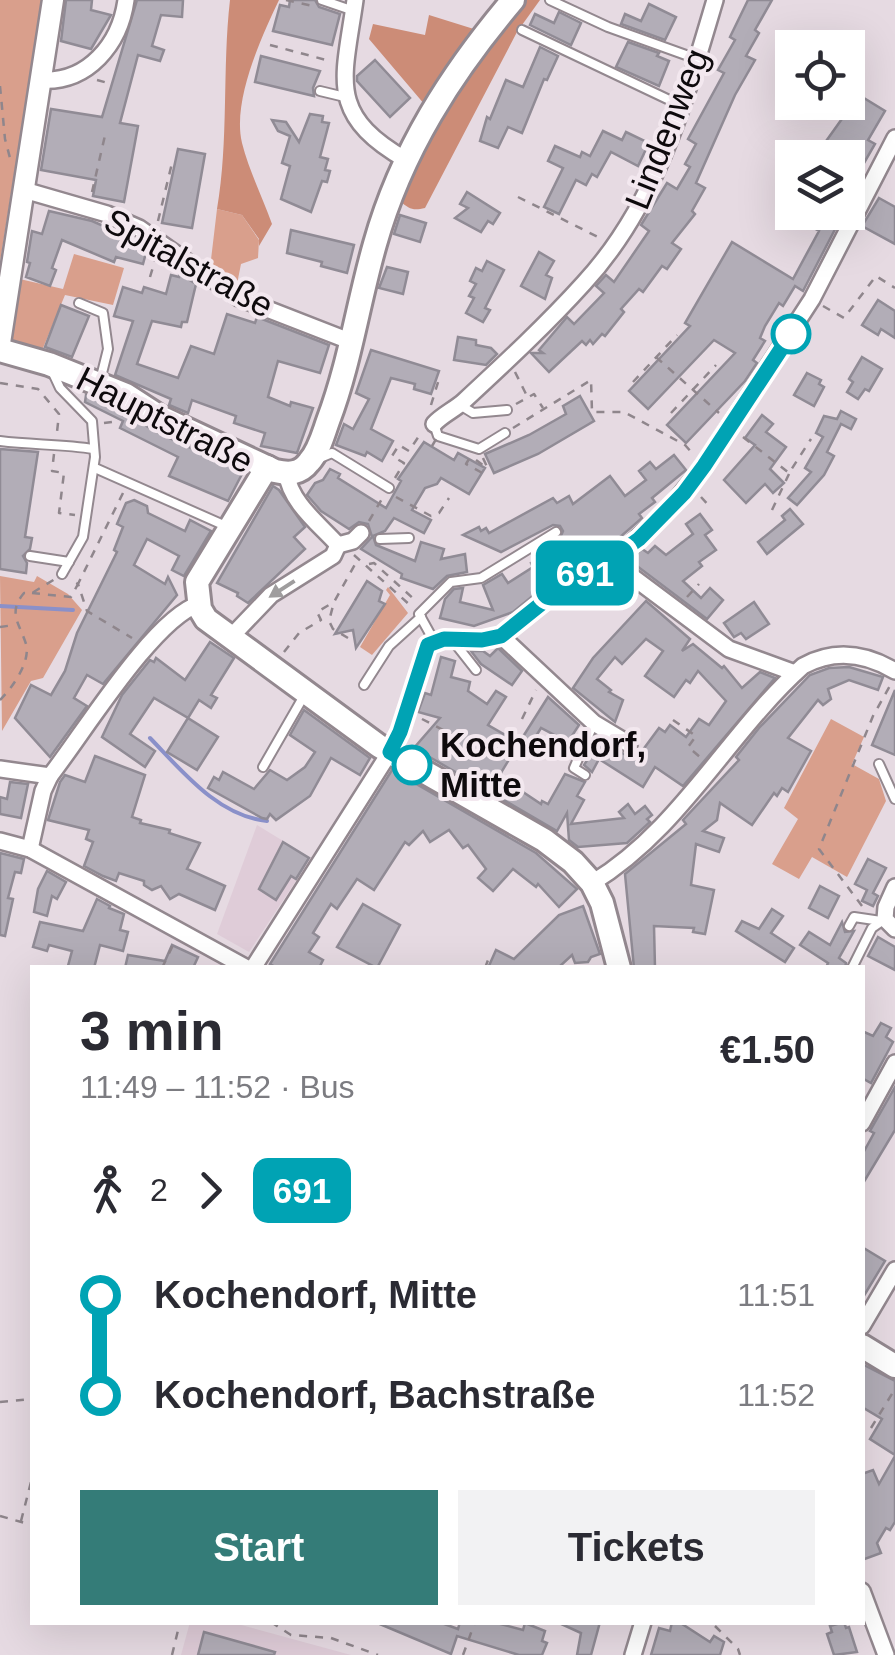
<!DOCTYPE html>
<meta charset="utf-8">
<style>
body{margin:0;font-family:Helvetica,sans-serif;background:#f2f2f3;color:#2b2b33;height:100vh;display:flex;flex-direction:column;font-size:38px;white-space:nowrap}
*{box-sizing:border-box;margin:0}
p{font-size:32px;color:#7c7c81}
.icon{flex:none;width:55px;height:55px;fill:none;stroke:currentColor;stroke-width:2;stroke-linecap:round;stroke-linejoin:round}
.map{position:relative;flex:1;overflow:hidden}
.panel{position:absolute;left:30px;top:965px;width:835px;height:660px;display:flex;flex-direction:column;background:#fff;border-radius:0px;box-shadow:0 10px 40px #0002}
.panel>*{flex:none}
.badge{padding:0 20px;border-radius:15px;font-size:35px;line-height:65px}
.fabs{position:absolute;left:775px;top:30px;display:grid;gap:20px}
.fabs a{display:grid;place-items:center;width:90px;height:90px;border-radius:0px;background:#fff;box-shadow:0 10px 40px #0002;font-size:50px}
.map>.badge{position:absolute;translate:-50% -50%;box-shadow:0 0 0 5px #fff}
.legs{display:flex;align-items:center;gap:15px;height:110px;padding:0 50px;font-size:32px}
.legs p{margin-inline-start:auto}
.overview{display:flex;align-items:center;justify-content:space-between;height:170px;padding:0 50px}
h1{font-size:55px;font-weight:700;line-height:75px}
.button{display:flex;gap:20px;margin-top:auto;padding:20px 50px}
.button a{flex:1;height:115px;border-radius:0px;background:#347c78;color:#fff;font-size:40px;font-weight:700;line-height:115px;text-align:center}
.button a+a{background:#f2f2f3;color:#2b2b33}
ul{padding:0 50px;list-style:none}
li{display:flex;align-items:center;gap:35px;height:100px;font-size:38px}
li i{display:grid;place-items:center;width:15px;height:100%;margin:0 12px;background:currentColor}
li i::after{content:'';width:25px;height:25px;margin:-12px;border:8px solid;border-radius:50%;background:#fff}
li p{margin-inline-start:auto}
li:first-child i{background:linear-gradient(#0000 50%,currentColor 0)}
li:last-child i{background:linear-gradient(currentColor 50%,#0000 0)}
.map>svg:first-child{display:block}
.built{fill:#dfccd8}
.green{fill:#d99f8c}
.forest{fill:#cc8c77}
.lines{fill:none;stroke-linecap:round;stroke-linejoin:round}
.stream{stroke:#8a90c9;stroke-width:4}
.building{fill:#b2adb7;stroke:#908b95;stroke-width:2.5}
.service-casing{stroke:#93888f;stroke-width:12}
.minor-casing{stroke:#93888f;stroke-width:20}
.tertiary-casing{stroke:#93888f;stroke-width:25}
.secondary-casing{stroke:#93888f;stroke-width:28}
.path{stroke:#8f868c;stroke-width:2.5;stroke-dasharray:8 8;stroke-linecap:butt}
.service{stroke:#fff;stroke-width:8}
.minor{stroke:#fff;stroke-width:15}
.tertiary{stroke:#fff;stroke-width:20}
.secondary{stroke:#fff;stroke-width:22}
.path-bridge{stroke:#8f868c;stroke-width:2.5;stroke-dasharray:8 8;stroke-linecap:butt}
.oneway{fill:#9f9d9e}
.line-1-casing{stroke:#fff;stroke-width:22}
.line-1{stroke:#00a3b4;stroke-width:15}
.stop-1-dot{fill:#fff;stroke:#00a3b4;stroke-width:5}
.labels{text-anchor:middle;stroke-width:8;stroke-linejoin:round;paint-order:stroke}
.street-label{font-size:35px;fill:#0e0a0d;stroke:#f3e8ef}
.stop-label{font-size:35px;font-weight:bold;fill:#0e0a0d;stroke:#f3e8ef;text-anchor:start}
</style>
<div class="map">
<svg width="895" height="1655" viewBox="0 0 895 1655">
<rect width="100%" height="100%" fill="#e6dae2"/>
<g class="built">
<path d="M257 825 311 858 249 952 217 934Z"/>
<path d="M190 1622 234 1623 351 1655H181Z"/>
</g>
<g class="green">
<path d="M0 0H42L0 262Z"/>
<path d="M217 209 242 215 259 240 258 258 241 264 237 284 210 268Z"/>
<path d="M74 254 124 268 113 305 65 295 38 360 0 343 11 277 63 289Z"/>
<path d="M0 576 34 582 37 576 68 594 82 610 43 678 31 681 2 731Z"/>
<path d="M388 587 408 613 372 655 360 647 390 595 386 590Z"/>
<path d="M831 719 864 737 852 764 879 779 886 801 847 877 812 857 799 879 772 864 798 819 784 808Z"/>
</g>
<g class="forest">
<path d="M230 0H279C261 38 232 101 242 143 249 171 263 198 272 224L259 246V239L242 215 217 209C229 141 222 69 230 0Z"/>
<path d="M524 0H540L517 32 425 208C413 211 409 209 400 201L442 108Z"/>
<path d="M429 15 477 30 425 105 369 39 373 24 425 35Z"/>
</g>
<g class="lines">
<g class="stream">
<path d="M0 606 73 610"/>
<path d="M150 738C183 772 218 816 267 821"/>
</g>
</g>
<g class="building">
<path d="M66 0H92L91 10 111 15 91 49 61 41Z"/>
<path d="M137 0H183L182 17 161 15 152 46 164 50 160 61 138 55 120 123 138 126 124 202 93 196 96 180 41 170 51 109 102 117Z"/>
<path d="M290 0H315L319 7 340 14 332 45 273 31 280 5 289 7Z"/>
<path d="M748 0H772L755 30 759 33 746 56 755 60 735 95 696 183 705 188 692 211 695 214 672 243 681 249 667 269 662 266 643 292 639 289 621 309 624 312 605 336 602 334 593 344 590 340 586 345 582 341 549 372 531 353H543L539 350 567 317 574 324 604 293 596 286 606 275 614 282 649 231 641 225 667 183 677 189 690 167 685 164 696 144 688 139 724 73 718 70 735 40 730 37Z"/>
<path d="M649 4 676 17 665 40 621 24 625 14 641 21Z"/>
<path d="M559 12 581 23 571 45 530 25 535 14 554 23Z"/>
<path d="M628 42 659 53 657 56 669 61 659 86 616 67Z"/>
<path d="M540 47 558 56 547 80 544 79 522 133 508 127 498 148 480 141 487 117 490 119 506 80 523 87Z"/>
<path d="M261 56 320 71 313 88 314 96 255 82Z"/>
<path d="M375 60 410 98 390 117 357 81V76Z"/>
<path d="M859 95 885 111 868 140 875 144 849 189 855 192 848 206V158H814Z"/>
<path d="M310 114 323 116 322 122 329 123 320 157 328 159 325 170 330 171 327 182 322 181 311 212 281 199 290 166 282 163 290 136 278 131 272 120 286 122 299 142Z"/>
<path d="M603 131 622 140 626 132 649 143 638 166 611 152 597 177 592 174 586 185 576 180 559 214 544 207 563 168 548 161 555 146 580 157 582 152 590 156Z"/>
<path d="M178 149 205 154 192 228 162 223Z"/>
<path d="M467 192 500 213 493 224 488 221 481 232 455 218 468 208 460 204Z"/>
<path d="M879 198 895 207V244L862 226Z"/>
<path d="M49 211 92 221 122 234 120 241 147 249 143 264 116 257 114 262 62 240 52 268 56 270 50 286 26 277 30 263 27 262 32 231 42 234Z"/>
<path d="M805 212H844L803 291 795 286 783 306 779 303 765 326 760 338 765 341 753 360 757 363 745 381 686 443 667 425 735 353 714 340 648 409 629 391 690 326 685 323 732 242 793 279 819 231 800 220Z"/>
<path d="M400 215 426 223 420 242 394 234Z"/>
<path d="M291 230 354 245 347 273 321 266 322 262 287 253Z"/>
<path d="M539 252 554 261 546 275 552 278 545 299 521 286Z"/>
<path d="M487 261 504 270 485 308 490 310 483 322 466 313 474 298 469 296 476 284 470 281 476 268 482 271Z"/>
<path d="M387 267 408 272 403 294 379 288Z"/>
<path d="M180 274 196 284 187 322H182L181 327 152 321 137 364 178 378 191 346 214 354 227 314 255 323 257 317 329 345 320 373 278 361 268 397 290 406 291 402 313 408 297 453 261 446 265 433 234 423 236 416 192 400 188 413 169 405 171 399 115 375 133 321 114 316 123 287 142 293 144 287 166 294 171 275 179 277Z"/>
<path d="M878 300 895 311V338L881 329 878 335 862 325Z"/>
<path d="M61 305 89 316 72 357 45 347Z"/>
<path d="M458 337 476 340V345L491 348 497 354 486 365 454 360Z"/>
<path d="M371 350 439 371 431 394 414 389 415 384 391 378 371 429 393 441 382 461 367 452 365 456 336 445 344 424 353 429 369 399 356 393Z"/>
<path d="M862 357 882 369 869 391 865 389 858 399 847 392 853 382 849 379Z"/>
<path d="M807 373 821 380 819 384 824 387 814 406 794 395Z"/>
<path d="M86 395 119 408 154 431 243 472 228 501 169 476 178 457 120 428 123 421 85 402Z"/>
<path d="M580 396 594 421 538 454 494 473 485 454 529 435 566 414 563 406Z"/>
<path d="M841 411 856 419 851 429 841 424 827 452 834 456 824 475 797 505 788 498 811 472 805 468 823 437 816 433 824 416 837 419Z"/>
<path d="M762 415 773 424 766 432 786 447 770 469 784 483 773 493 765 484 746 503 724 480 755 445 745 438Z"/>
<path d="M424 442 454 460 458 453 485 468 469 494 441 478 437 484 425 488 412 510 431 520 424 533 394 518 385 531 373 536 376 545 415 561 421 542 444 549 441 559 465 554 467 572 447 576 433 589 401 578 402 574 361 549 372 537 368 524 359 522 349 529 321 511 307 495 315 483 323 480 330 469 340 474 338 478 386 508 401 481 398 479Z"/>
<path d="M0 449 38 452 25 537 32 538 30 549 23 556 27 563 26 573 0 569Z"/>
<path d="M674 455 686 470 652 498 655 502 639 514 642 518 619 538 604 548 599 541 549 571 550 574 536 583 540 590 513 612 474 626 440 618 445 599 454 589 463 588 460 602 493 610 483 585 502 574 508 583 533 567 531 563 536 560 533 555 560 538 563 531 560 526 553 525 501 552 463 535 479 527 481 531 486 528 489 533 553 498 557 503 569 496 573 504 610 476 625 496 646 480 639 471 650 462 656 469Z"/>
<path d="M273 486 279 490 305 527 294 537 305 549 248 603 237 596 238 593 217 583Z"/>
<path d="M134 500 147 506 148 513 185 531 190 520 211 531 184 576 172 570 179 556 147 539 134 565 165 584 168 577 177 595 103 684 87 675 74 698 87 706 50 757 15 718 31 685 51 695 65 671 77 633 117 552 114 550 123 527 117 524 126 503Z"/>
<path d="M790 509 803 524 767 554 758 542 785 520 782 516Z"/>
<path d="M700 514 712 530 705 535 716 550 699 562 702 566 683 581 701 598 710 588 723 600 707 619 629 560 642 549 648 553 655 546 666 555 693 534 686 524Z"/>
<path d="M367 581 382 591 379 601 385 604 356 648 353 630 335 634Z"/>
<path d="M646 601 690 639 682 651 693 644 722 668 724 666 742 688 760 672 775 678 683 786 655 767 643 787 599 759 592 772 584 765 600 740 624 754H636L639 750 642 751 659 728 665 732 670 725 686 737 699 719 709 725 726 701 698 671 690 683 686 680 674 697 645 676 663 651 646 639 622 664 615 657 597 679 611 690 609 692 623 700 615 722 573 688 593 658Z"/>
<path d="M754 602 769 624 746 639 741 633 734 637 724 623Z"/>
<path d="M210 642 234 658 211 695 217 698 211 708 199 700 188 718 218 737 197 770 167 752 188 718 154 698 130 734 155 751 145 767 102 737 122 695 150 660 154 662 156 658 185 680Z"/>
<path d="M498 648 522 671 512 685 481 664 471 651H483L490 656Z"/>
<path d="M441 657 455 661 451 677 470 682 468 691 487 704 496 691 506 697 488 725 519 743 499 776 541 804 542 801 548 804 565 774 585 782 577 796 584 800 571 824 624 818 619 812 628 804 635 814 645 806 652 815 647 819 650 822 627 843 578 847 569 840 567 813 557 831 414 748 440 718 418 712 425 693 431 695Z"/>
<path d="M849 667 883 677 878 690 849 680 828 689 831 699 823 705 818 700 788 738 811 751 788 792 782 788 777 796 774 793 752 825 720 803 717 820 703 831 724 838 719 852 696 844 691 885 714 890 705 934 693 932 694 928 654 926 655 968H634L625 874 686 824 683 820 739 760 736 757 759 728 810 675 829 668Z"/>
<path d="M895 690V755L872 745Z"/>
<path d="M548 697 579 725 568 742 541 728 528 749 519 743Z"/>
<path d="M304 710 370 758 360 775 331 758 310 796 276 820 270 814 267 819 262 818 208 788 214 777 219 780 223 772 254 789 270 770 287 780 305 767 315 752 290 735Z"/>
<path d="M95 756 145 775 132 817 141 820 140 823 170 830 169 833 200 843 187 869 225 886 215 910 179 894 170 899 161 886 152 890 144 885V881L119 873 116 881 103 876 84 866 93 842 86 839 89 830 48 820 60 782 65 775 85 782Z"/>
<path d="M392 770 536 853 577 889 559 907 538 884 536 887 513 869 493 891 478 878 486 869 468 845 463 848 449 830 430 842 423 831 409 845 405 842 374 890 357 879 337 909 331 904 313 933 319 937 309 952 323 960 319 968H277L270 964Z"/>
<path d="M10 782 28 784 21 818 0 814V797L7 799Z"/>
<path d="M283 842 309 858 296 879 291 876 276 900 259 889Z"/>
<path d="M0 853 24 859 21 873 15 872 8 898 13 899 5 936 0 935Z"/>
<path d="M868 859 886 868 873 893 878 896 873 906 862 901 867 890 855 884Z"/>
<path d="M47 871 66 882 57 899 52 896 47 916 34 912 38 889Z"/>
<path d="M820 886 839 896 828 918 809 908Z"/>
<path d="M97 899 110 906 109 908 124 914 120 930 128 932 123 951 100 945 94 968H75L68 966 72 951 49 945 47 951 33 947 40 922 83 931Z"/>
<path d="M363 904 400 925 377 968 337 947Z"/>
<path d="M583 906 600 954 591 957 588 962 575 963 572 955 558 968H488L496 950 514 959 559 915Z"/>
<path d="M772 909 783 916 771 933 794 948 785 962 736 931 742 921 759 929Z"/>
<path d="M842 922 845 932 854 931 839 958 846 963 845 968H826L828 963 800 945 809 932 830 945Z"/>
<path d="M878 937 895 947V970L868 956Z"/>
<path d="M172 945 198 957 193 968H125L128 955 165 961Z"/>
<path d="M881 1023 891 1028 886 1037 893 1042 871 1083 862 1078V1031L873 1036Z"/>
<path d="M895 1087V1130L862 1185V1155L874 1133 870 1131Z"/>
<path d="M862 1247 885 1261 862 1299Z"/>
<path d="M862 1364 895 1381V1455L870 1439 882 1419 862 1407Z"/>
<path d="M895 1456V1522L890 1530 886 1528 877 1543 881 1553 862 1560V1474L873 1470 879 1484Z"/>
<path d="M375 1622H439L458 1629 460 1622H493L523 1630 525 1623 545 1631 542 1641 547 1643 542 1655H519L457 1636 451 1654Z"/>
<path d="M557 1622H600L591 1655H577L581 1633Z"/>
<path d="M672 1622H679L710 1642 714 1636 724 1642 720 1655H651L659 1628 670 1631Z"/>
<path d="M844 1622 846 1628 849 1627 857 1652 834 1655 827 1634 832 1632 830 1626Z"/>
<path d="M204 1632 275 1652 274 1655H198Z"/>
</g>
<g class="lines">
<g class="service-casing">
<g id="service">
<path d="M322 0 354 11"/>
<path d="M550 0 608 27 697 59"/>
<path d="M522 30 682 106"/>
<path d="M320 91 345 97"/>
<path d="M79 303 103 313 108 349 100 381"/>
<path d="M53 373 60 388 92 421 95 457 83 537 62 574"/>
<path d="M460 405 473 413 507 410"/>
<path d="M434 424 438 436 479 449 505 433"/>
<path d="M0 441C32 445 62 444 94 449"/>
<path d="M320 458 332 453 389 488"/>
<path d="M95 468 228 527"/>
<path d="M380 539 409 538"/>
<path d="M30 556 69 562"/>
<path d="M434 641 419 614 451 582 481 578 556 532"/>
<path d="M454 642 476 670"/>
<path d="M364 685 389 646 421 617"/>
<path d="M879 764 895 799"/>
<path d="M263 767 305 694"/>
<path d="M585 775 574 768 594 723"/>
<path d="M849 926 854 917 881 921"/>
<path d="M852 968 872 928 885 919"/>
</g>
</g>
<g class="minor-casing">
<g id="minor">
<path d="M355 0C344 79 326 114 406 160"/>
<path d="M41 80C88 83 120 44 126 0"/>
<path d="M24 190 107 214 139 228 239 298 352 342"/>
<path d="M434 424C442 415 454 410 464 401 505 363 547 324 584 283 657 204 685 101 715 0"/>
<path d="M287 474C289 501 320 525 338 545"/>
<path d="M338 545 353 541 361 533"/>
<path d="M610 560 729 649 795 673"/>
<path d="M501 636 594 723 629 744"/>
<path d="M229 639 271 595 333 556 338 545"/>
<path d="M0 769 50 776C83 734 153 619 199 604"/>
<path d="M0 841 30 849 247 968"/>
<path d="M30 849 43 791 50 776"/>
<path d="M592 883C680 830 728 733 803 666 834 649 865 653 895 671"/>
<path d="M895 887 886 907 885 919 895 929"/>
<path d="M253 968 390 752 400 733 428 645 444 639 483 640 501 636 572 579 622 552 668 510 703 467 812 299 895 138"/>
<path d="M862 1123 895 1063"/>
<path d="M862 1326 895 1270"/>
<path d="M862 1591 886 1655"/>
<path d="M633 1655 643 1622"/>
</g>
</g>
<g class="tertiary-casing">
<path id="tertiary" d="M0 343 53 0"/>
</g>
<g class="secondary-casing">
<g id="secondary">
<path d="M0 350 49 364 126 395 160 417 275 471C289 474 300 474 309 462 319 451 323 435 328 421 350 363 358 303 375 244 401 151 452 72 513 0"/>
<path d="M267 467 197 582 200 609 206 619 379 746 544 840 573 862 592 883 602 903 619 968"/>
<path d="M862 1346 895 1366"/>
</g>
</g>
<g class="path">
<path d="M286 0 313 6"/>
<path d="M270 45 330 61"/>
<path d="M97 80 108 83"/>
<path d="M0 86 5 139 10 158"/>
<path d="M92 192 106 131"/>
<path d="M518 197 600 238"/>
<path d="M158 221 173 159"/>
<path d="M150 277 156 257"/>
<path d="M823 306 844 318 876 276 895 288"/>
<path d="M656 357 719 413"/>
<path d="M515 372 527 396"/>
<path d="M633 382 677 335"/>
<path d="M0 383 38 389 59 414 57 432"/>
<path d="M516 404 534 394 543 408"/>
<path d="M431 405 439 379"/>
<path d="M671 413 716 365"/>
<path d="M104 423 119 421"/>
<path d="M513 428 591 380 592 412H624L685 445 693 454"/>
<path d="M743 437 789 473 811 439"/>
<path d="M54 454 52 471 64 473 59 513 75 515"/>
<path d="M469 459 466 464 486 475"/>
<path d="M476 460 488 469"/>
<path d="M395 478 404 463 392 456 399 445 409 451 421 433"/>
<path d="M123 493 78 584 87 611 132 638"/>
<path d="M396 497 431 516 439 513 449 498"/>
<path d="M701 497 711 508"/>
<path d="M772 510 789 474"/>
<path d="M369 521 383 497"/>
<path d="M354 555 411 606"/>
<path d="M369 564 374 563 416 601"/>
<path d="M32 593 71 597 78 584 70 579"/>
<path d="M687 597 699 584"/>
<path d="M0 627 14 625"/>
<path d="M348 638 333 629 329 621 334 602 358 559"/>
<path d="M284 652 299 633 321 620 317 612 334 602"/>
<path d="M0 700C12 688 31 662 26 644 20 624 7 613 24 593H32L55 579"/>
<path d="M422 719 481 750"/>
<path d="M522 719 536 690"/>
<path d="M673 720 696 736 688 747 700 757"/>
<path d="M862 906 819 849 873 716 891 684"/>
<path d="M162 968 173 945"/>
<path d="M485 968 490 955"/>
<path d="M0 1402 32 1399"/>
<path d="M871 1428 895 1389"/>
<path d="M0 1516 32 1525"/>
<path d="M21 1521 32 1478"/>
<path d="M271 1622 291 1635 331 1638 378 1655"/>
<path d="M855 1623 857 1622"/>
<path d="M715 1626 738 1649 740 1655"/>
<path d="M172 1655 180 1622"/>
<path d="M463 1655 475 1622"/>
</g>
<use href="#service" class="service"/>
<use href="#minor" class="minor"/>
<use href="#tertiary" class="tertiary"/>
<use href="#secondary" class="secondary"/>
<g class="path-bridge">
<path d="M432 446 438 436"/>
<path d="M483 458 488 469"/>
</g>
</g>
<defs><path id="oneway-solid" d="M-6-.8H1V-3.2L6.5 0L1 3.2V.8H-6Z" transform="scale(2.5)"/></defs>
<use class="oneway" href="#oneway-solid" transform="translate(282 589) rotate(147)"/>
<g class="lines">
<g class="line-1-casing">
<path id="line-1" d="M412 765 390 752 400 732 428 645 444 639 482 640 501 636 572 579 610 560 639 539 684 493 704 466 791 334"/>
</g>
<use href="#line-1" class="line-1"/>
</g>
<g class="stop-1-dot">
<circle cx="791" cy="334" r="18"/>
<circle cx="412" cy="765" r="18"/>
</g>
<g class="labels">
<g class="street-label">
<text transform="translate(667 129) rotate(-68)" y="12">Lindenweg</text>
<text transform="translate(189 263) rotate(29)" y="12">Spitalstraße</text>
<text transform="translate(165 420) rotate(27)" y="12">Hauptstraße</text>
</g>
<g class="stop-label">
<text x="440" y="757">Kochendorf,<tspan x="440" dy="40">Mitte</tspan></text>
</g>
</g>
</svg>
<div class="fabs">
<a><svg class="icon" aria-label="locate" viewBox="0 0 24 24"><circle cx="12" cy="12" r="6"/><path d="M12 2v4M12 18v4M2 12h4M18 12h4"/></svg></a>
<a><svg class="icon" aria-label="layers" viewBox="0 0 24 24"><path d="M12 4l9 5-9 5-9-5zM3 14l9 5 9-5"/></svg></a>
</div>
<b class="badge" style="left:585px;top:573px;background:#00a3b4;color:#fff">691</b>
<section class="panel">
<div class="overview"><div><h1>3 min</h1><p>11:49 – 11:52 · Bus</p></div><b>€1.50</b></div>
<div class="legs"><svg class="icon" aria-label="walk" viewBox="0 0 24 24"><circle cx="13" cy="4" r="2"/><path d="M13 8l-2 6 4 7M11 14l-3 7M7 12l3-4h3l4 4"/></svg>2<svg class="icon" aria-label="forward" viewBox="0 0 24 24"><path d="M9 5l7 7-7 7"/></svg><b class="badge" style="background:#00a3b4;color:#fff">691</b></div>
<ul>
<li><i style="color:#00a3b4"></i><b>Kochendorf, Mitte</b><p>11:51</p></li>
<li><i style="color:#00a3b4"></i><b>Kochendorf, Bachstraße</b><p>11:52</p></li>
</ul>
<div class="button"><a>Start</a><a>Tickets</a></div>
</section>
</div>
